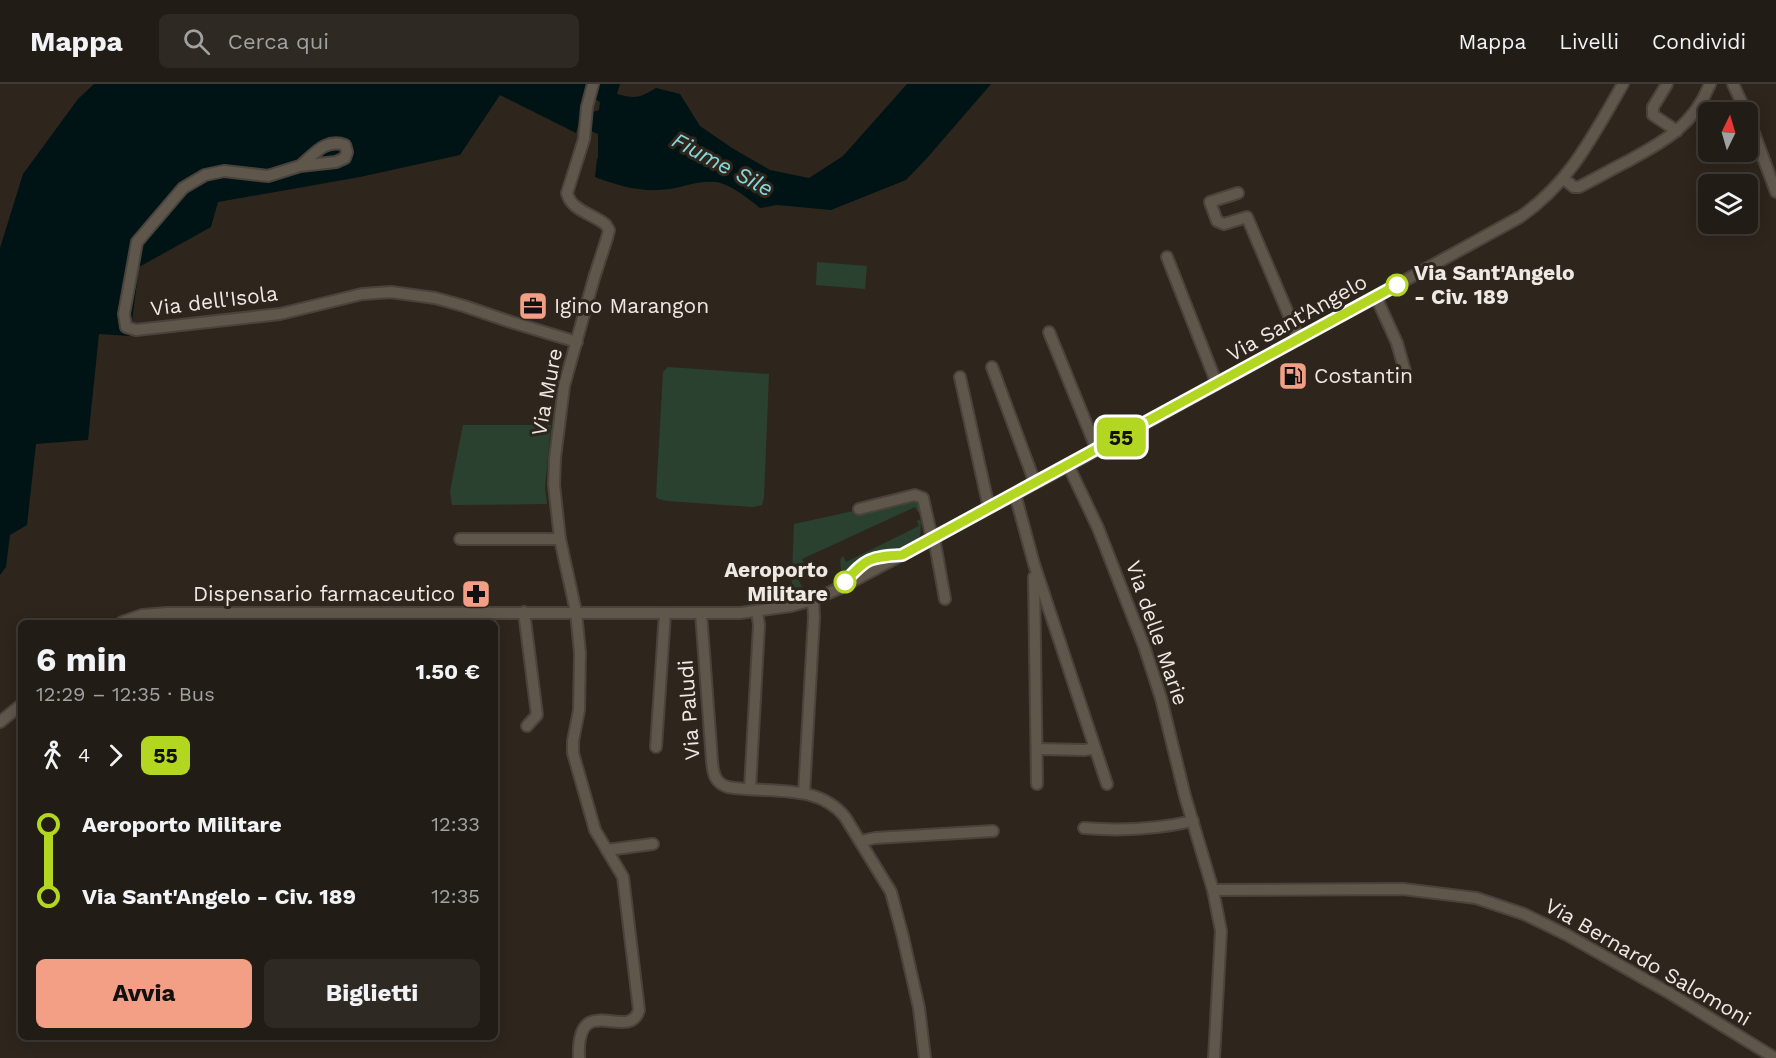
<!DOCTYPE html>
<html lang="it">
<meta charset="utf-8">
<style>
body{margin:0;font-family:"Work Sans",sans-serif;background:#2e2923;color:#f1f3f6;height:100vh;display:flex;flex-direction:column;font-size:22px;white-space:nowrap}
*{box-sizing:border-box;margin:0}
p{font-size:20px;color:#a2a1a1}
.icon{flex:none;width:33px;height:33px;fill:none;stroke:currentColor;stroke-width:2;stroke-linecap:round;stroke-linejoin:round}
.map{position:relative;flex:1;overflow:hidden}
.sheet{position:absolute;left:18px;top:536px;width:480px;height:420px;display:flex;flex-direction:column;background:#221c16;border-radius:9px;box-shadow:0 3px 15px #0003,0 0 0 2px #3f3a35}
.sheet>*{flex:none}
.badge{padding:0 12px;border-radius:9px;font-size:21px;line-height:39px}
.needle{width:39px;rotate:5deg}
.buttons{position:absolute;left:1698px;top:18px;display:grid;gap:12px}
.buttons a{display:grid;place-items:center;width:60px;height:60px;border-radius:9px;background:#221c16;box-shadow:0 3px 15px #0003,0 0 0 2px #3f3a35;font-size:30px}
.map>.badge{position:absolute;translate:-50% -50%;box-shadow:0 0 0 3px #fff}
.legs{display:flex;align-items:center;gap:9px;height:66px;padding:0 18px;font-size:20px}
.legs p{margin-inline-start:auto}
.overview{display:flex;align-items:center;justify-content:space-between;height:102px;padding:0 18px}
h1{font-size:33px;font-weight:700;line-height:45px}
.button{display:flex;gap:12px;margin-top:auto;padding:12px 18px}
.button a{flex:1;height:69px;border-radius:9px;background:#f39f86;color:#111;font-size:24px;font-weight:700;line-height:69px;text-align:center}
.button a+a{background:#2e2923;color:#f1f3f6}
ul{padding:0 18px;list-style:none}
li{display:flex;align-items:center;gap:21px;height:72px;font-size:22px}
li i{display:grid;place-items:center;width:9px;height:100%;margin:0 8px;background:currentColor}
li i::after{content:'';width:15px;height:15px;margin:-8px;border:4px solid;border-radius:50%;background:#221c16}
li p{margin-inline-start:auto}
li:first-child i{background:linear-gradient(#0000 50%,currentColor 0)}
li:last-child i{background:linear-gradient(currentColor 50%,#0000 0)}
header{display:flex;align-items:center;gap:36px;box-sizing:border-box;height:84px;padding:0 30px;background:#221c16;border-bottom:2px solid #3f3a35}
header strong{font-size:28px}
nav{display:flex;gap:33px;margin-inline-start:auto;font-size:21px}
.search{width:420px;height:54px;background:#2e2923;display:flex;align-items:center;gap:15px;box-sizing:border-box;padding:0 21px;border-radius:9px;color:#a2a1a1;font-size:22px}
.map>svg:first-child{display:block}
.green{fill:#2b412f}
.water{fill:#001315;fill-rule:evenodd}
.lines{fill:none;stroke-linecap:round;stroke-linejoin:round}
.minor-casing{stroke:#4a433c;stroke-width:14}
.minor{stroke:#5f564c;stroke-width:10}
.line-1-casing{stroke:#fff;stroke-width:14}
.line-1{stroke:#b3d621;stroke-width:9}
.stop-1-dot{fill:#fff;stroke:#b3d621;stroke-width:3}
.labels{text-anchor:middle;stroke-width:6;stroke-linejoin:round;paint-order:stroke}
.stop-label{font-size:21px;font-weight:bold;fill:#eee9e3;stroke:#2e261d;text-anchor:start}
.street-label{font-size:21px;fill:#eee9e3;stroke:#2e261d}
.poi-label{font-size:21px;fill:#eee9e3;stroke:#2e261d;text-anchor:start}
.water-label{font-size:22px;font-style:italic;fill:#87d6dc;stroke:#2e261d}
</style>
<header>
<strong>Mappa</strong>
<div class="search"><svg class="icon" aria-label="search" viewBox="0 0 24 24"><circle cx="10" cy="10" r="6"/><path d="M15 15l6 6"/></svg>Cerca qui</div>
<nav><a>Mappa</a><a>Livelli</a><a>Condividi</a></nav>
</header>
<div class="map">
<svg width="1776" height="974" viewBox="0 0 1776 974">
<rect width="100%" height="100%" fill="#2e261d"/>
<g class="green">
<path d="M817 178 867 182 865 205 816 201Z"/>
<path d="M668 283 769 290 764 413 762 421 753 423 667 417 659 415 656 413 663 288Z"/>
<path d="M463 341H551L545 403 547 420 452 421 450 407Z"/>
<path d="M913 414 917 415 922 425 918 428 915 423 802 475 804 480C795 488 797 497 805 506 816 509 831 501 841 493 843 486 837 476 843 472L846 478 919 442 917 437 918 436 921 437 920 451 918 455 898 466 876 468 860 476 834 501 814 509 791 515 794 440Z"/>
</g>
<path class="water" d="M94 0H620L617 10C636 15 639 14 656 4L680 10 700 42 732 64 770 86 809 94 843 72 907 0H991L928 73 906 96 831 126 777 121 760 124C749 115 729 99 715 98 699 96 684 103 669 105 644 109 618 102 595 93L597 75 598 74V50L578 42 576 49 500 11 460 71 360 93 218 118 211 143 139 183 130 252 99 250 88 356 36 360 27 441 10 451 6 483 0 491V164L23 90 78 15ZM585 9 600 18 599 26 590 29 582 23Z"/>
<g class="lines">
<g class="minor-casing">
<g id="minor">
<path d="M1667 0 1653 23V31L1677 47"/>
<path d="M1733 0 1746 28"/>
<path d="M1748 33 1776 108"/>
<path d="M300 82C314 71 325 54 345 61L347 68 345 74 336 78 300 82 268 92 224 87 205 91 183 104 137 158 124 230 126 243 136 246 280 230 362 210 391 208 435 214 464 222 511 238 577 258"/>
<path d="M1564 95 1574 103H1579C1595 95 1612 85 1628 77 1666 56 1693 42 1710 0"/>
<path d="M1238 109 1210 118 1217 137 1224 140 1247 133 1299 255"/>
<path d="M1167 173 1217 300"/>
<path d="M1376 213 1397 259 1405 287"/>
<path d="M1049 248 1097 366"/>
<path d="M992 283 1035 399"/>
<path d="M960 293 989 424"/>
<path d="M1068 381 1098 444 1144 562 1161 614 1185 712 1213 806 1221 847 1214 974"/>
<path d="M1015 410 1034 480 1107 700"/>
<path d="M859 425 915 411 923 414 931 450 934 454 945 515"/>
<path d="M460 455H560"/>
<path d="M1034 493 1037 700"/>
<path d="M524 528 537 631 527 642"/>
<path d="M701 529 712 677C713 690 715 699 728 703 767 710 817 698 845 733L891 808 903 853 919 924 925 974"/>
<path d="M122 538 142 531 167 529H740L791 522 813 516 840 504 1097 366 1520 133C1571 98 1593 51 1623 0"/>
<path d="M0 638 21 621"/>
<path d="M656 663 665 529"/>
<path d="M1037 665 1085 666 1095 664"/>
<path d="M750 705 759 541 757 528"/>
<path d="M804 709 814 533 813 516"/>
<path d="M1084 744C1119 747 1158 745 1193 737"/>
<path d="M861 757 875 754 993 747"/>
<path d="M607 766 653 760"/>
<path d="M1213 806 1403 805 1476 814 1524 830 1567 851 1671 910 1775 974"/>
<path d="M579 974C576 904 629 960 639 926L623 793 595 746 573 669V657L579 626 580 569 576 528 560 455 554 401 555 374 564 302 594 194 607 154 609 146 606 141C594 130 571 127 567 109L584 55 587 23 593 0"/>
</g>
</g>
<use href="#minor" class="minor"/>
</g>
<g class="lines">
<g class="line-1-casing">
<path id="line-1" d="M845 498C866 474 870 473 902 471L1397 201"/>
</g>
<use href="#line-1" class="line-1"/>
</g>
<defs>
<g id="office-square" transform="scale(1.5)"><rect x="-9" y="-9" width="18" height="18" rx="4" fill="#f39f86" stroke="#2e261d"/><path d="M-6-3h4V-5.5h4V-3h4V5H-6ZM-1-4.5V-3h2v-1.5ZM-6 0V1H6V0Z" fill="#111"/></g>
<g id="fuel-square" transform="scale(1.5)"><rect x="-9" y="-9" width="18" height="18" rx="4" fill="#f39f86" stroke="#2e261d"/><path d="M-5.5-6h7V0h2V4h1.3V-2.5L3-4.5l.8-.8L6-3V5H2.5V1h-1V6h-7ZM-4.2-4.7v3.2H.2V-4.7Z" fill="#111"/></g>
<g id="pharmacy-square" transform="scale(1.5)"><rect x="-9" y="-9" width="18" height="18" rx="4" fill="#f39f86" stroke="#2e261d"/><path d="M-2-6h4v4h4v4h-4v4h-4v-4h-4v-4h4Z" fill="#111"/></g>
</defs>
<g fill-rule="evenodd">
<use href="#office-square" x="533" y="222"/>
<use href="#fuel-square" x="1293" y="292"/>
<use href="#pharmacy-square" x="476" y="510"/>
</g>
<g class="stop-1-dot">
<circle cx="1397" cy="201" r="10"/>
<circle cx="845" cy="498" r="10"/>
</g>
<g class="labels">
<g class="stop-label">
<text x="1414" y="196">Via Sant'Angelo<tspan x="1414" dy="24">- Civ. 189</tspan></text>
<text x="828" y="493" text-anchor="end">Aeroporto<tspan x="828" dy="24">Militare</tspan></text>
</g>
<g class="street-label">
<text transform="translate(214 217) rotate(-7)" y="7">Via dell'Isola</text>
<text transform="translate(1297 234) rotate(-29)" y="7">Via Sant'Angelo</text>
<text transform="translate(547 308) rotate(-79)" y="7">Via Mure</text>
<text transform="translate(1157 549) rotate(71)" y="7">Via delle Marie</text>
<text transform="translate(689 626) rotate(-94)" y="7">Via Paludi</text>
<text transform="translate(1648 878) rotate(30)" y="7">Via Bernardo Salomoni</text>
</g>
<g class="poi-label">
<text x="554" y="229">Igino Marangon</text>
<text x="1314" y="299">Costantin</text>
<text x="455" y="517" text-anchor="end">Dispensario farmaceutico</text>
</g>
<g class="water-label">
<text transform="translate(723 80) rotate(28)" y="8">Fiume Sile</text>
</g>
</g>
</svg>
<div class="buttons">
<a><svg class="needle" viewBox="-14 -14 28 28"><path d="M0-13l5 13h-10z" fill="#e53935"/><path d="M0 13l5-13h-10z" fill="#a2a1a1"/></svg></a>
<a><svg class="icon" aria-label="layers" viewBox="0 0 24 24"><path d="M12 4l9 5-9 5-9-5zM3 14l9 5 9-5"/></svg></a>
</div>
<b class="badge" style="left:1121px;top:353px;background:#b3d621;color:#111">55</b>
<section class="sheet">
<div class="overview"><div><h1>6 min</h1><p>12:29 – 12:35 · Bus</p></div><b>1.50 €</b></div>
<div class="legs"><svg class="icon" aria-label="walk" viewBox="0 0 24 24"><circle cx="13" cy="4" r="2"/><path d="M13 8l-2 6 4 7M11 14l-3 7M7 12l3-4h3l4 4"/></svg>4<svg class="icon" aria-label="forward" viewBox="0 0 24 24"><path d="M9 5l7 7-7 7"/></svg><b class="badge" style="background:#b3d621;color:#111">55</b></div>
<ul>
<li><i style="color:#b3d621"></i><b>Aeroporto Militare</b><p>12:33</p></li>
<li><i style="color:#b3d621"></i><b>Via Sant'Angelo - Civ. 189</b><p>12:35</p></li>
</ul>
<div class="button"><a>Avvia</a><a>Biglietti</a></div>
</section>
</div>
